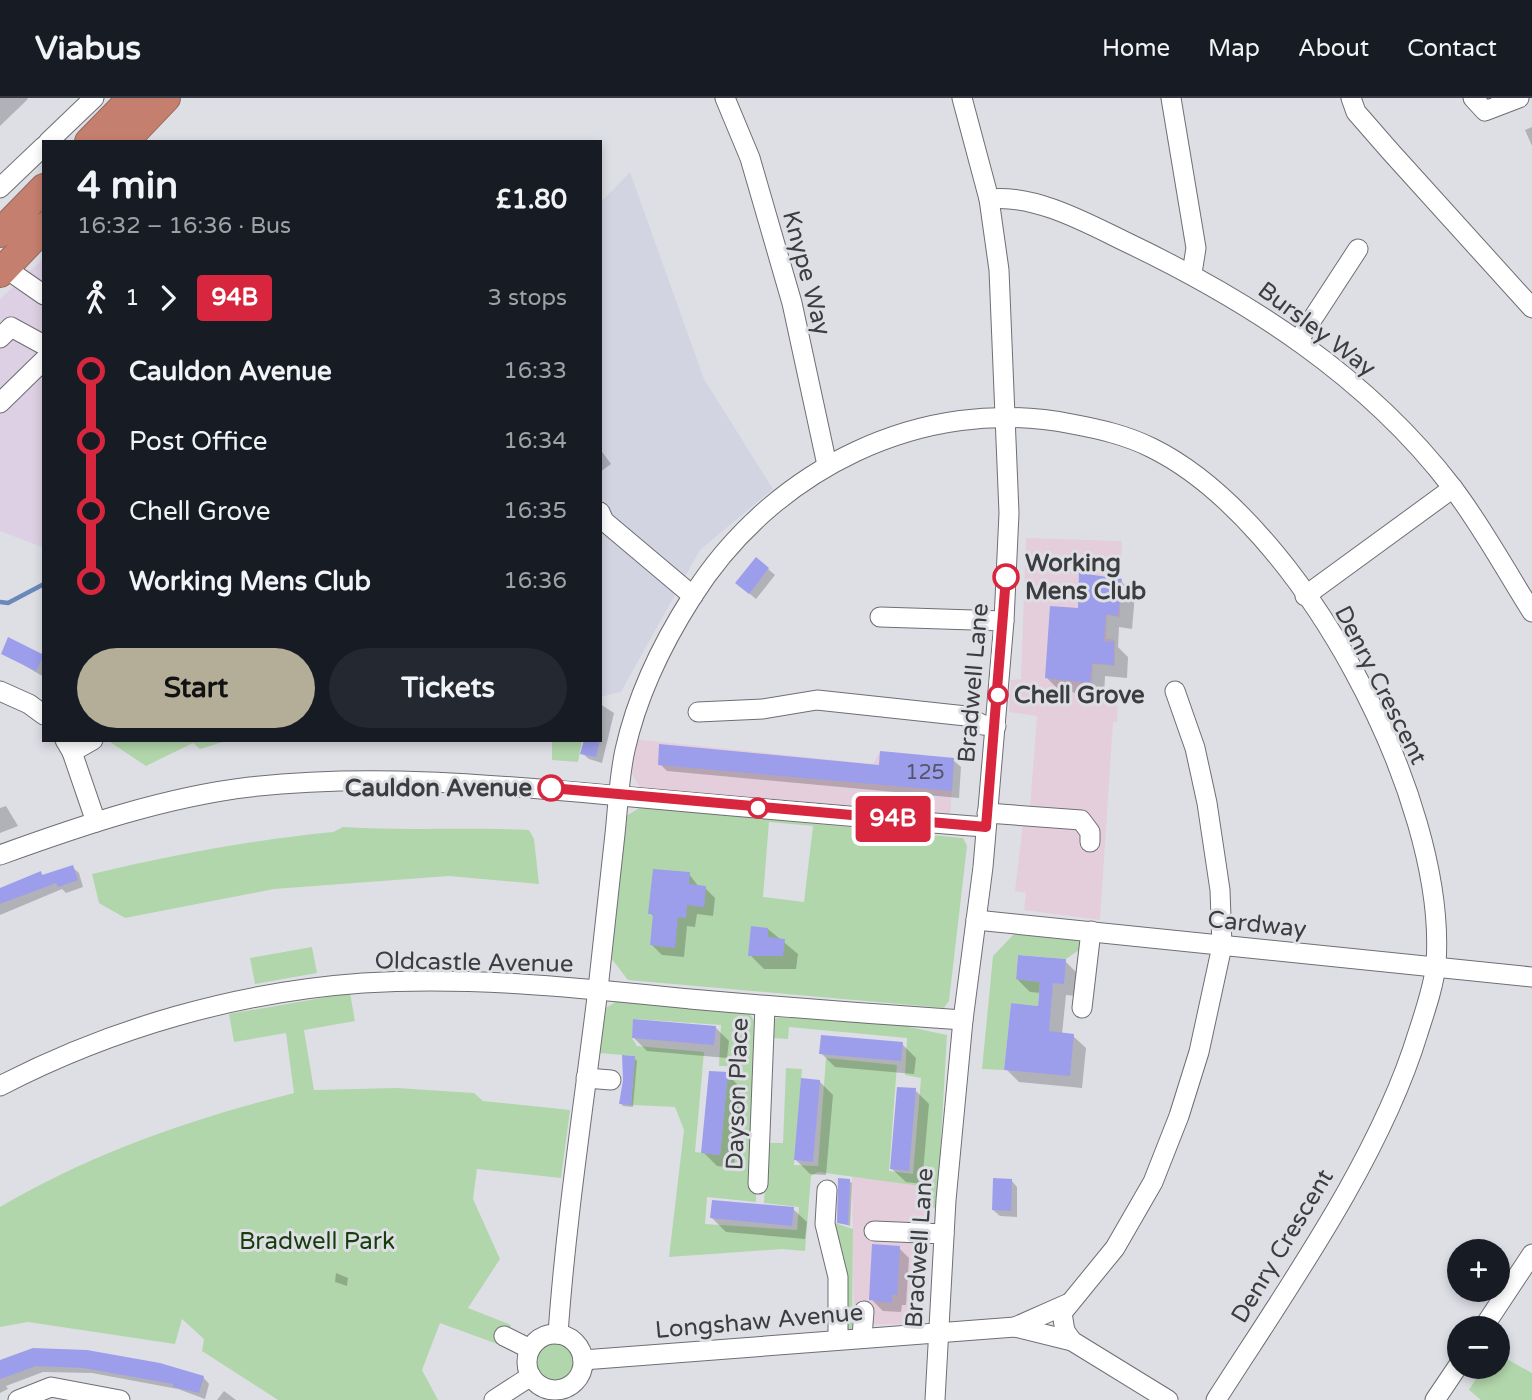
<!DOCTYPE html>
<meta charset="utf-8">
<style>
body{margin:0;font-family:"Varela Round",sans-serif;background:#242831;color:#f1f3f6;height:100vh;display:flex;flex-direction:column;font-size:26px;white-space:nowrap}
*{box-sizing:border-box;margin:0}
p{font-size:23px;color:#9ea1a6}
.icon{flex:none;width:38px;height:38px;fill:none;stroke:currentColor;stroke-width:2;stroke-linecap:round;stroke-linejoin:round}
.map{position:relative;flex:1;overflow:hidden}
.side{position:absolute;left:42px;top:42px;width:560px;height:602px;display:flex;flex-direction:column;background:#171b24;border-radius:0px;box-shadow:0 4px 10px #0003}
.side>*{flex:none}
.badge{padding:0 14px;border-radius:5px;font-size:24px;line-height:46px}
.fabs{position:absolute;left:1447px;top:1141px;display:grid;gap:14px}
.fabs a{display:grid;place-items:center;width:63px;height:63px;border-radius:50%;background:#171b24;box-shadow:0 4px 10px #0003;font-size:35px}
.map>.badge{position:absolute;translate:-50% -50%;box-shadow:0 0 0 4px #fff}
.legs{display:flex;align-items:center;gap:10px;height:77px;padding:0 35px;font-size:23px}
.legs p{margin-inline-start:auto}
.headline{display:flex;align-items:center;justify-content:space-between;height:119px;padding:0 35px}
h1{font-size:38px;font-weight:700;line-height:52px}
.button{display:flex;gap:14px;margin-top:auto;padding:14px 35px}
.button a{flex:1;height:80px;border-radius:42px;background:#b4ae99;color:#111;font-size:28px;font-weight:700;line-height:80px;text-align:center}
.button a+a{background:#242831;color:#f1f3f6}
ul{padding:0 35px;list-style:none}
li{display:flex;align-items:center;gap:24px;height:70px;font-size:26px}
li i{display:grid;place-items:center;width:10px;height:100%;margin:0 9px;background:currentColor}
li i::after{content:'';width:18px;height:18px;margin:-9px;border:5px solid;border-radius:50%;background:#171b24}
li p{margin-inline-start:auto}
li:first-child i{background:linear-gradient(#0000 50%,currentColor 0)}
li:last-child i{background:linear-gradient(currentColor 50%,#0000 0)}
header{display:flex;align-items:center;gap:42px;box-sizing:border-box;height:98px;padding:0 35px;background:#171b24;border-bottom:2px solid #363941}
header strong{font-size:33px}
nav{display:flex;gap:38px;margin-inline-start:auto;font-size:24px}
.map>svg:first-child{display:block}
.commercial{fill:#e4cedc}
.built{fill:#d3d4e2}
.medical{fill:#ddd0e4}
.green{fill:#b2d6ab;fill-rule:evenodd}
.shadow{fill:#0003}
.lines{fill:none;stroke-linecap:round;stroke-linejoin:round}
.stream{stroke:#6a89ba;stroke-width:4.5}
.building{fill:#9c9eec}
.minor-casing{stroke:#6e6e74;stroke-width:21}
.highway-casing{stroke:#95685e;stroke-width:30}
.minor{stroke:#fff;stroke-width:19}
.highway{stroke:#c57f6e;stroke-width:28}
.line-1-casing{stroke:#fff;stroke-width:16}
.line-1{stroke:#d7263d;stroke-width:10}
.stop-1-dot{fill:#fff;stroke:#d7263d;stroke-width:3.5}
.labels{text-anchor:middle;stroke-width:6;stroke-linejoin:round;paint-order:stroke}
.number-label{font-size:21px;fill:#54556a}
.street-label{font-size:24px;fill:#3c3d3f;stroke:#dedfe5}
.stop-label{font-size:24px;font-weight:bold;fill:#3c3d3f;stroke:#dedfe5;text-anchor:start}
.park-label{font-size:24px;fill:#173d0e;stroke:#dedfe5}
</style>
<header>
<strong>Viabus</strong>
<nav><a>Home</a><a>Map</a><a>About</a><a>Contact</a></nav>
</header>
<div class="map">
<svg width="1532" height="1302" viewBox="0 0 1532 1302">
<rect width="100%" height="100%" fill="#dedfe5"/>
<g class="commercial">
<path d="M1026 440 1122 443 1120 519 1107 517 1106 540 1115 542V568L1093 566 1092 591 1118 594 1117 624H1113L1100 822 1024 812 1026 795 1015 793 1025 708 1030 709 1037 618 1009 614 1011 582 1021 581Z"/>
<path d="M632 641 873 666 880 653 954 660 950 720 641 691 629 671Z"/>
<path d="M852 1078 929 1088 923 1220 911 1226 854 1227Z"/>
</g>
<path class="built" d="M630 74 704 281 773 391 700 452 621 594 600 599V105Z"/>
<path class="medical" d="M44 160V450L0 433V201Z"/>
<g class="green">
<path d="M107 642H229L200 651 193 645 146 668Z"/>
<path d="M552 642H582L578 664 552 662Z"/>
<path d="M641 709 963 740 967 748 949 903 944 910 628 882 611 860 626 718ZM769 724 813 728 804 804 763 799Z"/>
<path d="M343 729C405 733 467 729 529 732L534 741 539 786 449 778 274 791 125 820 99 805 92 776C172 757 251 742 333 734Z"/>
<path d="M1014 836 1079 843V852L1066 861 1018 857 1016 881 1040 884 1038 908 1011 905 1004 972 982 971 993 858Z"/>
<path d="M312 849 317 875 255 886 250 860Z"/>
<path d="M350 895 355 923 304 932 314 992 397 990 474 995 483 1003 570 1012 561 1080 477 1071 473 1101 500 1161 468 1210 511 1227 500 1247 440 1225 422 1272 438 1302H278L202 1253 204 1241 182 1221 175 1246 28 1224 0 1229V1109C92 1055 191 1021 294 995L286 935 234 944 229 916Z"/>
<path d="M619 902 747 912 758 928 756 1104 707 1099 705 1126 797 1132 799 1109 764 1105 767 1045H783L786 970 802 971 794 1067 818 1068 826 960 897 967 889 1073 913 1076 921 980 905 977 907 940 789 929 788 941 771 940 775 921 783 916 909 926V929L947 937 937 1110 927 1109 928 1089 818 1074 811 1078 805 1153 782 1151 669 1159 684 1032 675 1009 631 1007 635 958 599 955 604 911ZM634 921 721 927 719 968H732L728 974 720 1057 695 1054 704 954 637 948 632 940Z"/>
<path d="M835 1125 853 1131 852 1231H841V1174Z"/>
<circle cx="555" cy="1264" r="21"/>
<path d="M1498 1256 1532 1275V1302H1481L1469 1292 1483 1269H1498Z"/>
</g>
<g class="shadow">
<path d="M0 0H27L28 1 0 28Z"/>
<path d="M1532 29V48L1525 32Z"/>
<path d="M600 351 611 366 600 374Z"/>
<path d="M768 471 775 477 756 501 744 491Z"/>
<path d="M1121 483 1135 497 1132 531 1119 529 1118 549 1128 559 1127 580 1105 578 1104 598 1060 593 1046 579 1080 512Z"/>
<path d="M9 541 44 560V579L3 555Z"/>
<path d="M600 606 614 615 602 665 589 661 582 655 585 642H600Z"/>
<path d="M953 662 961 669 959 700 667 673 660 666 881 669Z"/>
<path d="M6 708 18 728 0 735V710Z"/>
<path d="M72 769 79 775 83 789 66 795 62 791 0 817V791L40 775 44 778Z"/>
<path d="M689 776 699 789 705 790 715 800 713 818 697 816 695 829 687 828 684 859 662 857 652 847 655 820 650 815Z"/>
<path d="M768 831 798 856 796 871H764L750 857Z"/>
<path d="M1065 863 1078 876 1076 898 1066 897 1062 936 1073 938 1086 950 1082 990 1019 984 1006 971 1039 910 1041 895 1030 894 1017 881Z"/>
<path d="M715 929 729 943 727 960 647 953 634 940Z"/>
<path d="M902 946 916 960 914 976 835 969 821 955Z"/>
<path d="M634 960 637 963 633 1009 623 1008 621 1005Z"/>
<path d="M727 976 741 990 734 1070 717 1068 703 1054Z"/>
<path d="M819 983 833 997 826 1077 810 1076 796 1062Z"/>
<path d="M915 992 929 1006 922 1086 906 1084 892 1071Z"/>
<path d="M1011 1082 1017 1089V1119L1000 1118 993 1112Z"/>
<path d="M849 1083 852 1085 850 1128 839 1124Z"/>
<path d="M793 1111 807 1124 805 1141 726 1134 712 1120Z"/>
<path d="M874 1148 899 1150 909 1160 906 1207H902L901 1214 883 1213 873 1203Z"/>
<path d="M336 1175 348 1180 347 1188 335 1184Z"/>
<path d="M0 1267H160L203 1279 209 1286 205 1301 178 1291 92 1275 43 1274 6 1288 8 1291 0 1295Z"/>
<path d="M224 1293 236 1302H217Z"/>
</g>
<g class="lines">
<path class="stream" d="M0 504 8 505 44 486"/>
</g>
<g class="building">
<path d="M756 459 769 470 749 496 735 485Z"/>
<path d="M1079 475 1122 481 1118 518 1106 516 1104 543 1114 544V567L1092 565 1090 585 1045 580 1050 508 1078 510Z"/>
<path d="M8 539 44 557 36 573 1 556Z"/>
<path d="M584 642H600L596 659 580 656Z"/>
<path d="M659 646 879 667 880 653 954 660 952 693 658 667Z"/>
<path d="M73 767 78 782 58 789 56 785 0 806V790L41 773 42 777Z"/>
<path d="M653 771 690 774 689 786 706 788 704 809 687 807 686 820 678 819 675 850 650 847 653 816H648Z"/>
<path d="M751 828 768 830V839L785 841 783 858H748Z"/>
<path d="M1018 857 1066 861 1064 886 1053 885 1049 933 1074 936 1070 978 1004 972 1011 905 1038 908 1040 884 1016 881Z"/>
<path d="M633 921 716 928 714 947 632 940Z"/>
<path d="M821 937 903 944 901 963 819 956Z"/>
<path d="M622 957 635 958 631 1007 619 1006 623 982Z"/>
<path d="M709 973 728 974 720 1057 701 1055Z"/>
<path d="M801 980 820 982 813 1064 794 1062Z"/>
<path d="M897 989 916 990 909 1073 890 1071Z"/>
<path d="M838 1080 850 1081 848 1127 837 1125Z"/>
<path d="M993 1080 1012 1081 1011 1113 992 1112Z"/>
<path d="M712 1102 794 1109 792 1128 710 1120Z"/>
<path d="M872 1146 900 1148 897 1197H892V1205L869 1202Z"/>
<path d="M33 1250 87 1252 160 1265 204 1278 199 1295 173 1289V1286L84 1270 36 1268 0 1281V1262Z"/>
</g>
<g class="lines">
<g class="minor-casing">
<g id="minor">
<path d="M725 0 750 60 792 205 827 367"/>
<path d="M1171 0 1196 150 1192 175"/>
<path d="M1351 0 1356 14 1390 53 1532 210"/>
<path d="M1473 0 1485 13 1519 0"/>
<path d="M48 44 94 0"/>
<path d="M0 90 44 48"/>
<path d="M989 101C1034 96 1085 124 1124 143 1248 202 1367 278 1452 389 1482 428 1506 473 1532 514"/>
<path d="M5 170 44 197"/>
<path d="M0 240 11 229 44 247"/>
<path d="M1298 243 1358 151"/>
<path d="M0 305 44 262"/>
<path d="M600 414 604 423 693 498"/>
<path d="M1305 498 1453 390"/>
<path d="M880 519 1004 523"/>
<path d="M0 593 29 606 44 617"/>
<path d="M698 614 763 611 817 602 966 618 983 627 996 628"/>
<path d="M65 642 72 654 96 724"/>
<path d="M72 654 93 642"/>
<path d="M987 715 1081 722 1090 734V744"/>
<path d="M0 757C80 728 165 699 250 689 373 675 498 687 621 698 742 709 864 720 986 729"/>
<path d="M976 822 1532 879"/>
<path d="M1082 910 1091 833"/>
<path d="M586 980 611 982"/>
<path d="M0 988C112 930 237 894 363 885 472 878 581 890 690 901 781 909 872 916 963 922"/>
<path d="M758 1086 765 908"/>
<path d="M827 1092 825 1126 838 1179V1240"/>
<path d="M874 1133 944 1136"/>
<path d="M1015 1229 1067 1206"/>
<path d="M1483 1230 1532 1156"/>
<path d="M558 1236C566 1121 584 1006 598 891 604 839 609 787 615 736 618 708 619 679 625 652 637 598 662 546 692 499 772 372 922 296 1072 326 1099 331 1126 337 1152 350 1300 423 1448 701 1436 865 1434 888 1425 913 1418 935 1380 1060 1287 1191 1216 1302"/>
<circle cx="555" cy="1264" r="28"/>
<path d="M504 1238 530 1251"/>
<path d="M862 1239 864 1213"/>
<path d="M1072 1243 1065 1233 1062 1215 1115 1150 1153 1084 1179 1018 1199 954 1222 848 1220 792 1207 705 1195 650 1175 593"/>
<path d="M583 1262 1015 1229 1072 1243 1168 1302"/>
<path d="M18 1302 51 1289 120 1302"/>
<path d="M494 1302 531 1278"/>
<path d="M935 1302 946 1102 963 922 983 769 1004 523 1009 415 999 172 989 101 962 0"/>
<path d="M1435 1302 1460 1265"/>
</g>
</g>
<g class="highway-casing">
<g id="highway">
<path d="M89 44 132 0"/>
<path d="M124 44 166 0"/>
<path d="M0 135 44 90"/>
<path d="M0 175 44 129"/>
</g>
</g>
<use href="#minor" class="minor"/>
<use href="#highway" class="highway"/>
</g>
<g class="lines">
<g class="line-1-casing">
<path id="line-1" d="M551 690 986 729 1006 479"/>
</g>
<use href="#line-1" class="line-1"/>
</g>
<g class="stop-1-dot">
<circle cx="1006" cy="479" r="12"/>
<circle cx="998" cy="597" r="9"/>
<circle cx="551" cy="690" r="12"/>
<circle cx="758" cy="710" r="9"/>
</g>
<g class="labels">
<g class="number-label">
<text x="925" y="681">125</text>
</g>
<g class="street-label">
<text transform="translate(807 175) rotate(75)" y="8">Knype Way</text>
<text transform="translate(1317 231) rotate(37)" y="8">Bursley Way</text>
<text transform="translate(973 585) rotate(-85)" y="8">Bradwell Lane</text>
<text transform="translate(1381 587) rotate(63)" y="8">Denry Crescent</text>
<text transform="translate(1257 826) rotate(6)" y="8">Cardway</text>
<text transform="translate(474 864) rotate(1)" y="8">Oldcastle Avenue</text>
<text transform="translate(737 996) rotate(-88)" y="8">Dayson Place</text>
<text transform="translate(1282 1148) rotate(-59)" y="8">Denry Crescent</text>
<text transform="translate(919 1150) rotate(-86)" y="8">Bradwell Lane</text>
<text transform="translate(759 1223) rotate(-5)" y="8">Longshaw Avenue</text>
</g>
<g class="stop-label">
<text x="1025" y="473">Working<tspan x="1025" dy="28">Mens Club</tspan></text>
<text x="1014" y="605">Chell Grove</text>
<text x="532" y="698" text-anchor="end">Cauldon Avenue</text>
</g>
<g class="park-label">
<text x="317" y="1151">Bradwell Park</text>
</g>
</g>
</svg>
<div class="fabs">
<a>+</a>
<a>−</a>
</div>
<b class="badge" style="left:893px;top:721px;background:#d7263d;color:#fff">94B</b>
<section class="side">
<div class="headline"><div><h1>4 min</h1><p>16:32 – 16:36 · Bus</p></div><b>£1.80</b></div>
<div class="legs"><svg class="icon" aria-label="walk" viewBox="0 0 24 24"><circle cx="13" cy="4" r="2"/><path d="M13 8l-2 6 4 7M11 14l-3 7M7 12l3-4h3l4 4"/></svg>1<svg class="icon" aria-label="forward" viewBox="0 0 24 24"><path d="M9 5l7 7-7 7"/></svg><b class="badge" style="background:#d7263d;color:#fff">94B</b><p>3 stops</p></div>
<ul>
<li><i style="color:#d7263d"></i><b>Cauldon Avenue</b><p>16:33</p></li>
<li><i style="color:#d7263d"></i><span>Post Office</span><p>16:34</p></li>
<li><i style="color:#d7263d"></i><span>Chell Grove</span><p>16:35</p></li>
<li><i style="color:#d7263d"></i><b>Working Mens Club</b><p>16:36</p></li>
</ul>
<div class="button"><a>Start</a><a>Tickets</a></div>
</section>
</div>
